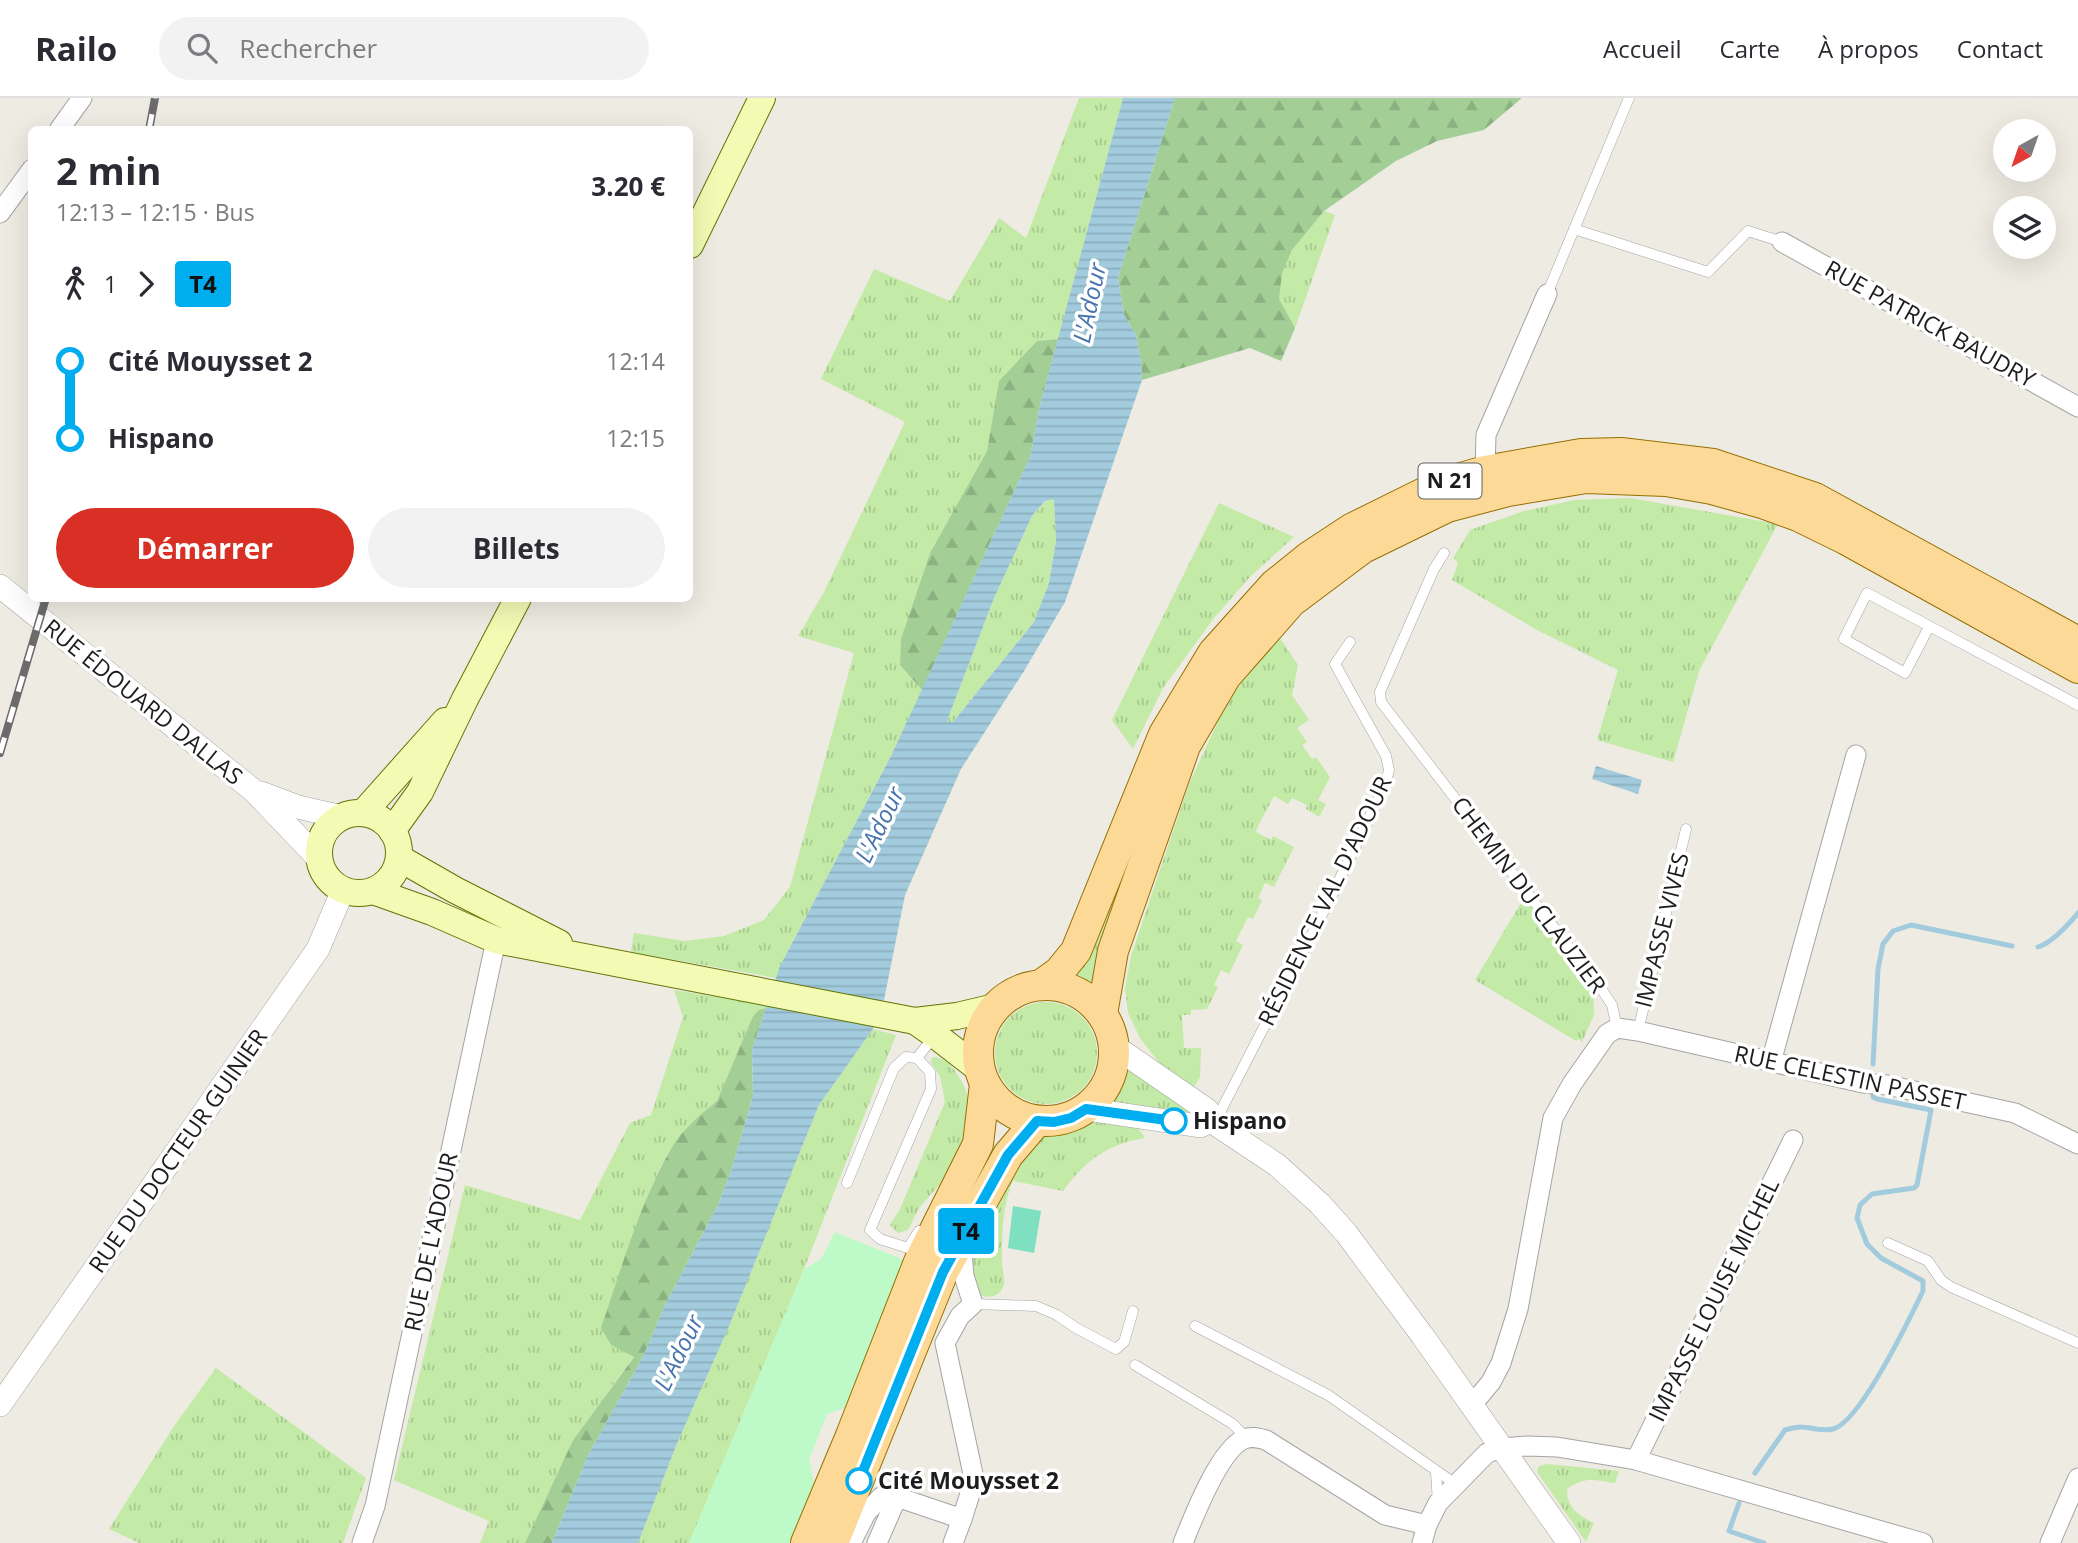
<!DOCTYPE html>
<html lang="fr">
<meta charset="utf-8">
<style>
body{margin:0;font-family:"Open Sans",sans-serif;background:#f2f2f3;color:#2b2b33;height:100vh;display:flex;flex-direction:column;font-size:26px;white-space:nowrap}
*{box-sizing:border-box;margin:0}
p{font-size:23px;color:#7c7c81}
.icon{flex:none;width:38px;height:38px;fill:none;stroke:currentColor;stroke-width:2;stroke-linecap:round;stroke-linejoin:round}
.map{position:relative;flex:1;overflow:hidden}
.details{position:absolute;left:28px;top:28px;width:665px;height:476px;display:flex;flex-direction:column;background:#fff;border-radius:10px;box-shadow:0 7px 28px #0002}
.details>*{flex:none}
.badge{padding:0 14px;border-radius:5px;font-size:24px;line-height:46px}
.needle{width:46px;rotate:220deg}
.controls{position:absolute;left:1993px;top:21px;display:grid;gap:14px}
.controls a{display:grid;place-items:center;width:63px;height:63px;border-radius:50%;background:#fff;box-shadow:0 7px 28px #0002;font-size:35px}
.map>.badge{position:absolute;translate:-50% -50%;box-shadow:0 0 0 4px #fff}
.legs{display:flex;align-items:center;gap:10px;height:77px;padding:0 28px;font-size:23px}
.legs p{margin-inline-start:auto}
.head{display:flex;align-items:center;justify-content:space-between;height:119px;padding:0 28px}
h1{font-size:38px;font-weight:700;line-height:52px}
.cta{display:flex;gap:14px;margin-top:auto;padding:14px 28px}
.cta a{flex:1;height:80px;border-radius:42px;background:#d93025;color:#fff;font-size:28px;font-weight:700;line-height:80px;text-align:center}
.cta a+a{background:#f2f2f3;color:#2b2b33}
ul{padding:0 28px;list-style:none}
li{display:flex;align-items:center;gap:24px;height:77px;font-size:26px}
li i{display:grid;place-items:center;width:10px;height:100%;margin:0 9px;background:currentColor}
li i::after{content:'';width:18px;height:18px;margin:-9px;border:5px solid;border-radius:50%;background:#fff}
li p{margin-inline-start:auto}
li:first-child i{background:linear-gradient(#0000 50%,currentColor 0)}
li:last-child i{background:linear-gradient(currentColor 50%,#0000 0)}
header{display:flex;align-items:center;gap:42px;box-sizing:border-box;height:98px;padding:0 35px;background:#fff;border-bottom:2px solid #e1e1e2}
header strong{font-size:33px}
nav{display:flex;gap:38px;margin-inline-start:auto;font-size:24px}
.search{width:490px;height:63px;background:#f2f2f3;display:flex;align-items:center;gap:18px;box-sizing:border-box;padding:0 24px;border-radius:38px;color:#7c7c81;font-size:26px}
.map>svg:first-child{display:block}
.grass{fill:url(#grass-tufts)}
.forest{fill:url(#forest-firs)}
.park{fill:#befac7}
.pitch{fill:#7ee0c1}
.water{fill:url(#water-rules);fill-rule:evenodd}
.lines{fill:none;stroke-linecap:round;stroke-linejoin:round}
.stream{stroke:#a2cbdd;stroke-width:5}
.service-casing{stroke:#a4a4a4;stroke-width:11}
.minor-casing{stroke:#a4a4a4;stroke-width:21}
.tertiary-casing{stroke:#a4a4a4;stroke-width:24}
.secondary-casing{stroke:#617503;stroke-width:28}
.primary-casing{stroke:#966f00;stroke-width:32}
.service{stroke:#fff;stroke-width:10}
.minor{stroke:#fff;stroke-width:19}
.tertiary{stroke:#fff;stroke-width:23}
.secondary{stroke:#f2fab4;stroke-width:26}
.primary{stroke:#fdd998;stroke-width:30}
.rail-casing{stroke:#6b6b6b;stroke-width:8}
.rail{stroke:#fff;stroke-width:5;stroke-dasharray:16;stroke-linecap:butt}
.line-1-casing{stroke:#fff;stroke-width:16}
.line-1{stroke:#00adef;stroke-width:10}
.stop-1-dot{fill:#fff;stroke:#00adef;stroke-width:3.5}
.labels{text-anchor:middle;stroke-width:7;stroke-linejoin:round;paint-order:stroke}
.shield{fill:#fff;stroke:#616161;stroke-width:2}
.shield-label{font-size:21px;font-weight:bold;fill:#1d1d1d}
.street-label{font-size:23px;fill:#1d1d1d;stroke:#fff}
.stop-label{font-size:23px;font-weight:bold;fill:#1d1d1d;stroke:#fff;text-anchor:start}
.water-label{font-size:24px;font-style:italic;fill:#4874ae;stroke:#fff}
</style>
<header>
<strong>Railo</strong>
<div class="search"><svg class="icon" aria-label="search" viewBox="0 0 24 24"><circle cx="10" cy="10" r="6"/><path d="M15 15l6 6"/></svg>Rechercher</div>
<nav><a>Accueil</a><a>Carte</a><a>À propos</a><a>Contact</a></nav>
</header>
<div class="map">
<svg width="2078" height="1445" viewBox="0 0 2078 1445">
<defs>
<pattern id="grass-tufts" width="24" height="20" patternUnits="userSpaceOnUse" patternTransform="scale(1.75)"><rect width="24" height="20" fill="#c3eaa7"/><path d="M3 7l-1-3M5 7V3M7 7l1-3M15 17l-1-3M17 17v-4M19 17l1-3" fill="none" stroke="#a7c88f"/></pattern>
<pattern id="forest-firs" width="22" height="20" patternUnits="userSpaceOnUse" patternTransform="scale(1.75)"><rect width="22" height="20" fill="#a3cf96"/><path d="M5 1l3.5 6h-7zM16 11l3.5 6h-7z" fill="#8cb181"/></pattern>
<pattern id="water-rules" width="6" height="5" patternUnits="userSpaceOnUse" patternTransform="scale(1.75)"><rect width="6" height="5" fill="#a2cbdd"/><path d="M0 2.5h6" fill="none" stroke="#8baebd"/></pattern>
</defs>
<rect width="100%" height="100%" fill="#eeebe2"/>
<g class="grass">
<path d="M1079 0H1123L1058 241 1037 243 1000 283 987 353 930 455 901 541 900 567 922 592 891 658 780 868 776 880 631 854 634 835 684 843 724 838 764 822 790 789 854 555 798 538 823 496 905 324 821 281 874 171 950 203 999 120 1026 140Z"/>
<path d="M1324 113 1335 117 1295 230C1290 221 1280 210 1279 200 1274 166 1304 137 1324 113Z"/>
<path d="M1054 400 1056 443 1049 485 1034 524 952 625 947 623 994 500 1032 418 1046 403Z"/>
<path d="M1630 400 1778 426 1699 573 1673 664 1597 642 1618 572 1537 532 1452 482 1458 465 1453 460 1470 432 1521 414 1574 402Z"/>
<path d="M1219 405 1294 439 1250 479 1214 520 1163 590 1133 651 1112 622Z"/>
<path d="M1278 537 1298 567 1292 597 1309 622 1297 630 1307 644 1302 647 1312 661 1316 659 1330 679 1318 702 1326 706 1319 719 1306 711 1307 707 1292 700 1288 706 1274 698 1257 730 1256 734 1271 742 1273 738 1294 749 1274 789 1265 785 1258 800 1262 802 1253 821 1248 819 1236 843 1243 847 1229 876 1221 872 1214 887 1218 889 1207 911 1191 912V917H1182L1184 950H1201L1200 979 1193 991 1161 967 1140 940 1128 915 1125 890 1131 858 1189 686 1221 617 1243 581Z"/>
<path d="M1132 734 1141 739 1098 891 1069 876Z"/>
<path d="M1525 798 1593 892 1594 917 1582 944 1578 941 1576 943 1475 882Z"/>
<path d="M674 892 767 907 766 910 759 912 753 918 717 1003C702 1015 683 1032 672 1049 635 1108 625 1180 611 1247L634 1258 573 1342 525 1445H480L489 1423 394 1382 465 1087 580 1122 630 1025 651 1017 683 919Z"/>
<circle cx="1046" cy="955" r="51"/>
<path d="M873 931 896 937 804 1171 689 1445H638L678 1343 727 1233 819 1007Z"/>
<path d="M935 959C948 962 952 968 959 979 978 1007 967 1043 952 1070 944 1084 931 1095 921 1108 916 1115 912 1124 908 1132L898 1135 890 1127 900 1111 945 1004 940 978 931 965 932 960Z"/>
<path d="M1129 969 1199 1013 1197 1019 1113 1005 1122 991Z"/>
<path d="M1112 1022 1135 1025 1145 1040C1107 1046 1086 1062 1063 1093L1013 1083C1002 1107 1002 1139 1002 1164 1002 1173 1007 1184 1002 1191 996 1201 986 1199 977 1197L966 1150C981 1124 1013 1054 1038 1042 1061 1030 1088 1026 1112 1022Z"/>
<path d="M216 1270 366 1380 343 1445H139L109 1431 174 1328Z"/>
<path d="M1547 1366 1619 1373 1615 1385C1595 1382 1584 1378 1567 1391 1567 1410 1578 1417 1594 1425L1586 1444 1537 1374 1539 1368Z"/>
</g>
<g class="forest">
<path d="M1175 0H1522L1484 32 1437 43 1396 63 1324 113 1292 152 1282 175 1279 201 1295 230 1281 263 1250 250 1142 282 1141 264 1136 237 1124 217 1118 180Z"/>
<path d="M1058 241 1040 307 1030 359 922 592 900 567 901 541 930 455 987 353 999 283 1037 243Z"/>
<path d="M766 910 752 952 753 998 732 1070 718 1107 664 1209 643 1259 588 1357 552 1445H525L573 1342 634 1259 611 1247 601 1230C621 1172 641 1101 672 1049 682 1032 702 1015 717 1003L753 918 759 912Z"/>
</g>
<path class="park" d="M835 1134 904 1162 845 1310 827 1316 809 1362 815 1389 791 1445H689L804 1171 821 1161Z"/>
<path class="pitch" d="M1013 1108 1041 1113 1034 1155 1008 1150Z"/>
<g class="water">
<path d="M1123 0H1175L1118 180 1124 217 1136 237 1141 264 1142 282 1065 504 1024 573 961 671 905 797 884 902 873 931 819 1007 727 1233 678 1343 638 1445H552L588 1357 643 1259 664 1209 718 1107 732 1070 753 998 752 952 780 868 891 658 1030 359 1040 307ZM1054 401 1056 443 1049 485 1034 524 953 624 947 623 994 500 1032 418 1045 403Z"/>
<path d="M1596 668 1642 682 1638 696 1592 681Z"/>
</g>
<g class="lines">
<g class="stream">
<path d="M2038 849C2053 844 2068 827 2078 815"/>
<path d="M1873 966 1878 871 1883 846 1893 833 1911 827 2012 848"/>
<path d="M1755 1375 1785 1332C1790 1331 1795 1329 1800 1329 1811 1329 1822 1334 1833 1331 1860 1324 1910 1220 1923 1193V1183L1881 1160 1867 1146 1857 1120 1860 1107 1872 1096 1914 1090 1917 1087 1931 1012 1877 1001 1873 999V995"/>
<path d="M1739 1405 1729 1433 1764 1445"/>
</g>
<g class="service-casing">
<g id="service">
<path d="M1574 131 1708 174 1748 133 1782 144"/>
<path d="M1547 196 1629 0"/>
<path d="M1444 455 1434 471 1380 594 1381 604 1602 892 1612 907 1617 930"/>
<path d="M1929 529 1905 575 1844 541 1867 495 2078 607"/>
<path d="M1638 933 1686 731"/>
<path d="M1215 1024 1332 797 1385 687 1389 672 1386 658 1335 566 1350 544"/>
<path d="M847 1085 894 970 906 959 917 960"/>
<path d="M919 1133 908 1150 880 1141 870 1132 931 991 930 974 917 960 935 937"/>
<path d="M1888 1145 1928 1163 1941 1182 1951 1189 2078 1245"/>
<path d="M973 1206 1036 1208 1057 1217 1076 1230 1116 1251 1124 1244 1133 1213"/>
<path d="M1195 1228 1328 1297 1457 1387"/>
<path d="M1135 1267 1233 1326 1246 1340"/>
<path d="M1436 1374 1438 1405"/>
</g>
</g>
<g class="minor-casing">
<g id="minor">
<path d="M59 32 82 0"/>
<path d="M0 115 32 71"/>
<path d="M1782 144 2078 309"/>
<path d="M1485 373 1486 337 1547 196"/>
<path d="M1771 964 1856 657"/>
<path d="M1472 1307 1491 1284 1501 1265 1518 1211 1553 1020 1572 986 1607 936 1617 930 1638 933 1863 985 1887 987 2015 1015 2078 1046"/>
<path d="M1636 1362 1793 1042"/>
<path d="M362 1445 375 1408 496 842"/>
<path d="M851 1445 866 1415 881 1399H897L962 1421 969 1399 973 1376 945 1245 960 1218 973 1206 964 1178 961 1144"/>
<path d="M877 1445 897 1399"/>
<path d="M953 1445 962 1421"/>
<path d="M1183 1445C1193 1420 1219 1352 1244 1341 1252 1338 1258 1340 1266 1342L1385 1417 1427 1427"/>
<path d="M1422 1445 1427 1427 1438 1405 1487 1355 1502 1350 1527 1348 1557 1349 1636 1362 1923 1445"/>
<path d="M2050 1445 2078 1380"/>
</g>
</g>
<g class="tertiary-casing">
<g id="tertiary">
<path d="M0 488 254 693 319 761"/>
<path d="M261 695 298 709 342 719"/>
<path d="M1114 948 1207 1012 1210 1016 1211 1023 1277 1067 1320 1106 1346 1135 1422 1237 1569 1445"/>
<path d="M1086 1011 1200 1028 1211 1023"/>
<path d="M0 1307 318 851 343 792"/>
</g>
</g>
<g class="secondary-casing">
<g id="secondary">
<path d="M690 147 762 0"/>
<path d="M363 715 445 623"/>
<circle cx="359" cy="755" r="40"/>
<path d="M392 733 420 694 465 601 518 500"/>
<path d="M399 760 455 792 559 845"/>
<path d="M373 793 432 814 496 842 915 923 957 918 995 909"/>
<path d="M915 923 935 937 979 971"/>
</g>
</g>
<g class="primary-casing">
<g id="primary">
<circle cx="1046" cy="955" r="68"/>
<path d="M1041 887 1059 874 1076 853 1164 636 1213 555 1274 487 1310 458 1351 431 1444 385 1485 373 1581 356 1621 355 1713 366 1815 400 2078 544"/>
<path d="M1102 916 1113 853 1185 648 1226 578 1291 504 1363 450 1447 409 1508 393 1586 380 1666 383 1712 391 1762 405 1798 418 1845 441 2078 570"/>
<path d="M806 1445 850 1340 919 1164 978 1046 985 986"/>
<path d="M833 1445 943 1174 1008 1057 1037 1023"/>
</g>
</g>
<use href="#service" class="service"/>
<use href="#minor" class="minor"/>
<use href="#tertiary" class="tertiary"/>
<use href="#secondary" class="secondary"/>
<use href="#primary" class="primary"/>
<g class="rail-casing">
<g id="rail">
<path d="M149 32 155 0"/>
<path d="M0 655 46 500"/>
</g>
</g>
<use href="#rail" class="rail"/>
</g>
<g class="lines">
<g class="line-1-casing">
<path id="line-1" d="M859 1383 943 1174 1008 1057 1037 1023 1054 1024 1071 1020 1086 1011 1174 1023"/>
</g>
<use href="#line-1" class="line-1"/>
</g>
<g class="stop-1-dot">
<circle cx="1174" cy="1023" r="12"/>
<circle cx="859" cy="1383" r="12"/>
</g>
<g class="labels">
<rect class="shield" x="1418.5" y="365.5" width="63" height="35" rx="5"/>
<g class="shield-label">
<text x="1450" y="390">N 21</text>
</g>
<g class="street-label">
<text transform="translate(1930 226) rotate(29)" y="8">RUE PATRICK BAUDRY</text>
<text transform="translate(143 604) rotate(39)" y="8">RUE ÉDOUARD DALLAS</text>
<text transform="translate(1529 797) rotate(53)" y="8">CHEMIN DU CLAUZIER</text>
<text transform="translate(1325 803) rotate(-64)" y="8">RÉSIDENCE VAL D'ADOUR</text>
<text transform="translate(1662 832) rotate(-76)" y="8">IMPASSE VIVES</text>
<text transform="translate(1850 980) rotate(12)" y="8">RUE CELESTIN PASSET</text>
<text transform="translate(178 1053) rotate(-55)" y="8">RUE DU DOCTEUR GUINIER</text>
<text transform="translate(431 1144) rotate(-78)" y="8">RUE DE L'ADOUR</text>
<text transform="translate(1714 1202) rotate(-64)" y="8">IMPASSE LOUISE MICHEL</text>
</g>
<g class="stop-label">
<text x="1193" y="1031">Hispano</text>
<text x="878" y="1391">Cité Mouysset 2</text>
</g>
<g class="water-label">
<text transform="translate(1090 205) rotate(-78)" y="8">L'Adour</text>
<text transform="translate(880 727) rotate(-64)" y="8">L'Adour</text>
<text transform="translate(679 1255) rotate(-64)" y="8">L'Adour</text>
</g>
</g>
</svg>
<div class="controls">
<a><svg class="needle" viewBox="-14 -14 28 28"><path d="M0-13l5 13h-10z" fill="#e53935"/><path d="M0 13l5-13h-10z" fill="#7c7c81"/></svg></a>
<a><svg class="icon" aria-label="layers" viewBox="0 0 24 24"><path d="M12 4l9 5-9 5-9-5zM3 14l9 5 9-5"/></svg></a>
</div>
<b class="badge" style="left:966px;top:1133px;background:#00adef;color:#111">T4</b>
<section class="details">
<div class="head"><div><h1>2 min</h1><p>12:13 – 12:15 · Bus</p></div><b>3.20 €</b></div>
<div class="legs"><svg class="icon" aria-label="walk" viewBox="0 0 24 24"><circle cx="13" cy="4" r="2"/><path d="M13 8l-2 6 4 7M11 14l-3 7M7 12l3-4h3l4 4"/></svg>1<svg class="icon" aria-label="forward" viewBox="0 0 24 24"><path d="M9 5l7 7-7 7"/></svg><b class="badge" style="background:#00adef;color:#111">T4</b></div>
<ul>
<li><i style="color:#00adef"></i><b>Cité Mouysset 2</b><p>12:14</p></li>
<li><i style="color:#00adef"></i><b>Hispano</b><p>12:15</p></li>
</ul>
<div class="cta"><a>Démarrer</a><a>Billets</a></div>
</section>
</div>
